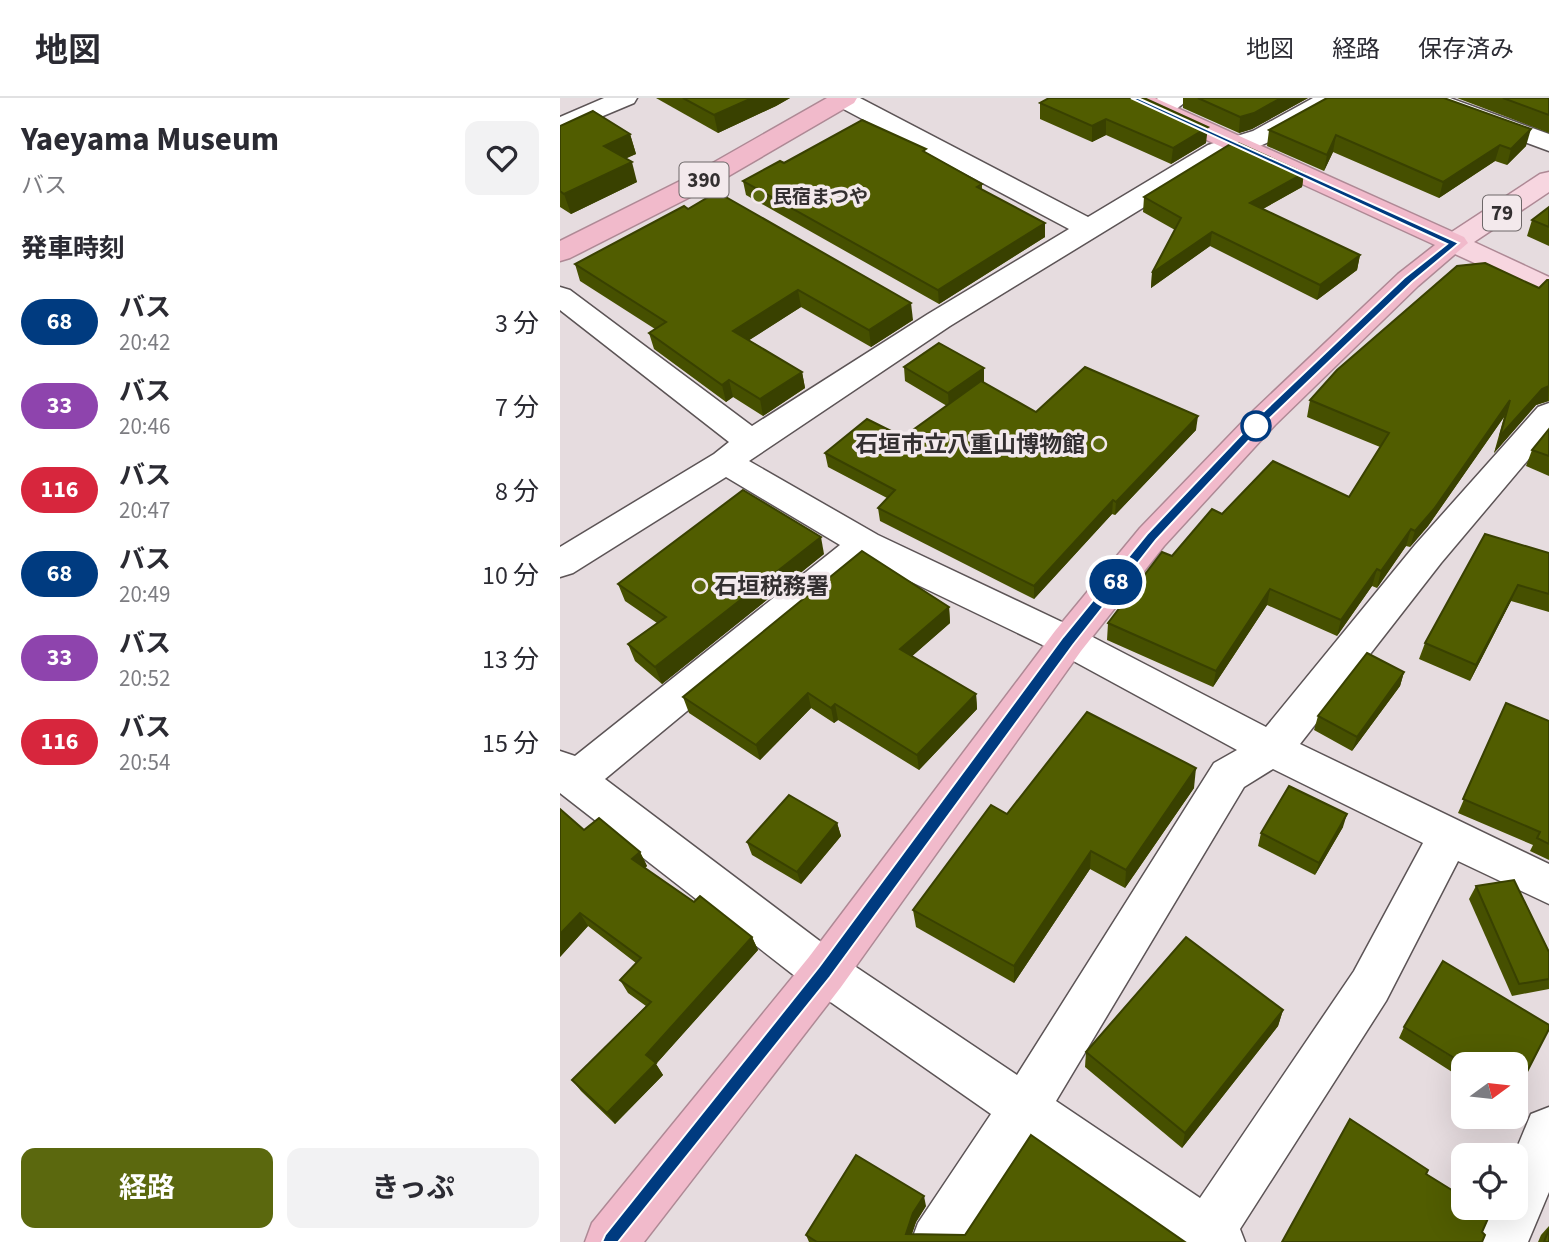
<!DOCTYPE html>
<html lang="ja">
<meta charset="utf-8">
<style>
body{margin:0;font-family:"Source Sans 3","Noto Sans JP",sans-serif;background:#f2f2f3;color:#2b2b33;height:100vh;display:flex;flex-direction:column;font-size:26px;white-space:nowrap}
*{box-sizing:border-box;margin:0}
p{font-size:23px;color:#7c7c81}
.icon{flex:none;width:38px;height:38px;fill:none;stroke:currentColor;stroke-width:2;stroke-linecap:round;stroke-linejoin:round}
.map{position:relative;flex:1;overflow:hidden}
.panel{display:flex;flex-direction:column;background:#fff;width:560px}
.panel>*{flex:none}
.badge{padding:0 14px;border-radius:23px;font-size:24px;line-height:46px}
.needle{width:46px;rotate:75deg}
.fabs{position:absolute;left:891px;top:954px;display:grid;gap:14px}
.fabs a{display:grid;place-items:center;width:77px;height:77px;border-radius:14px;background:#fff;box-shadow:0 7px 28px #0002;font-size:35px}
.map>.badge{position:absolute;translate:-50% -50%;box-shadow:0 0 0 4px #fff}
h2{padding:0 21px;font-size:26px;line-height:63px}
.round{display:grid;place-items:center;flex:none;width:74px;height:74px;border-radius:14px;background:#f2f2f3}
.summary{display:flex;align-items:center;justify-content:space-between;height:119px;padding:0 21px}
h1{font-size:33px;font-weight:700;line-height:52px}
.primary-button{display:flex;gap:14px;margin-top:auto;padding:14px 21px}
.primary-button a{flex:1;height:80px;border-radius:14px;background:#5b680e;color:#fff;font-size:28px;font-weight:700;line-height:80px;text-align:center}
.primary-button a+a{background:#f2f2f3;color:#2b2b33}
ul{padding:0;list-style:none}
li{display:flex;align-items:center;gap:21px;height:84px;padding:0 21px}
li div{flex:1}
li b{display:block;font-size:26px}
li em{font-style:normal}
li .badge{min-width:77px;font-weight:700;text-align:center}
header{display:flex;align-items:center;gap:42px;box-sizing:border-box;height:98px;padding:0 35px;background:#fff;border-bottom:2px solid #e1e1e2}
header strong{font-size:33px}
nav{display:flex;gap:38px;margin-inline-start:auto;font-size:24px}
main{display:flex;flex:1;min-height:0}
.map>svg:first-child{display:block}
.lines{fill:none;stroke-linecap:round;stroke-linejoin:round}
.minor-casing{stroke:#5c5456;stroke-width:3}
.major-casing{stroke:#ae8995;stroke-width:3}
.highway-casing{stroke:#ae8995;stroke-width:3}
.minor{fill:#fff;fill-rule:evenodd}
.major{fill:#f7d6e0;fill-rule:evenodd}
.highway{fill:#f1bacb;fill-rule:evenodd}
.wall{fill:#465000}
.shaded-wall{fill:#394100}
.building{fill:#515d00;stroke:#394100;stroke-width:2}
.line{fill:#003b80;stroke:#fff;stroke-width:2}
.poi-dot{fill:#5b680e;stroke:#f3e9ec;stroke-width:2.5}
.stop-dot{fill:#fff;stroke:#003b80;stroke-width:3.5}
.labels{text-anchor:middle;stroke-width:7;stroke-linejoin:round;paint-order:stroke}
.far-poi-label{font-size:19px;font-weight:bold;fill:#332f30;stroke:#f3e9ec;text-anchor:start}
.shield{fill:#f3e9ec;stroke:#6d6768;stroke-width:2}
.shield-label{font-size:21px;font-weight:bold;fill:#332f30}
.poi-label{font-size:23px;font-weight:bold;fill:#332f30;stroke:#f3e9ec;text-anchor:end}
</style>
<header>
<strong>地図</strong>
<nav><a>地図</a><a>経路</a><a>保存済み</a></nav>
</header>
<main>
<section class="panel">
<div class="summary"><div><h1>Yaeyama Museum</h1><p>バス</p></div><a class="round"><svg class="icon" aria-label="heart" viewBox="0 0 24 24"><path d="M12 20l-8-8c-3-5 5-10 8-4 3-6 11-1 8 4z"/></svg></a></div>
<h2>発車時刻</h2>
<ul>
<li><span class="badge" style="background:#003b80;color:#fff">68</span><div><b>バス</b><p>20:42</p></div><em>3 分</em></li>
<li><span class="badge" style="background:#8e44ad;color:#fff">33</span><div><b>バス</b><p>20:46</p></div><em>7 分</em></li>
<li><span class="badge" style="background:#d7263d;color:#fff">116</span><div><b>バス</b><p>20:47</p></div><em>8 分</em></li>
<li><span class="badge" style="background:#003b80;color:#fff">68</span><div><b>バス</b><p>20:49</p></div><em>10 分</em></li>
<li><span class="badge" style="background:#8e44ad;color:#fff">33</span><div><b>バス</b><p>20:52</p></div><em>13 分</em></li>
<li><span class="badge" style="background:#d7263d;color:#fff">116</span><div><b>バス</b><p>20:54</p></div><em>15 分</em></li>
</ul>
<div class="primary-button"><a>経路</a><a>きっぷ</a></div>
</section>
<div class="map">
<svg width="989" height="1144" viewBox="0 0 989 1144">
<rect width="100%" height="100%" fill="#e6dcdf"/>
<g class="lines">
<g class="minor-casing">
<g id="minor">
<path d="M44 0H77L74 5 0 36V19Z"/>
<path d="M271 0H300L528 119 648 47 693 33 753 0H782L779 5C742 27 708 49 666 59L390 228 189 363 318 437 521 533 706 629 855 447 978 309 989 305V337L881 465 740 646 989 766V806L898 763 826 903 680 1131 685 1144H614L471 1044 407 1144H351L358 1125 431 1016 249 889 0 695V653L15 658 280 447 166 379 13 475 0 479V449L154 356 169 344 0 212V189L10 192 192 328 368 216 509 131 274 6ZM308 463 495 553 677 652 654 665 457 977 281 859 45 681ZM713 671 863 745 794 873 640 1100 496 1003 684 689Z"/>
<path d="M598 0H628C620 12 603 19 589 15L586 10Z"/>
<path d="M855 0H890L989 36V53L858 5Z"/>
<path d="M989 1009V1094L968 1144H916L931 1110H956L954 1057 971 1016Z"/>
</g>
</g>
<g class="major-casing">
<path id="major" d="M989 74V94L914 144 989 179V199L884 151 880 145 884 139 980 76Z"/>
</g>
<g class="highway-casing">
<g id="highway">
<path d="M267 0H297L294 5 148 90 10 160 0 163V143L130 78Z"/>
<path d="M563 0H595L904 139 908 145 858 188 715 327 604 448 521 553 281 889 84 1144H25L32 1125 249 859 495 533 580 430 693 313 838 176 875 147 566 5Z"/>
</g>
</g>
<use href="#minor" class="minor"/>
<use href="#major" class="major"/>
<use href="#highway" class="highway"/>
</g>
<g class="wall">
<path d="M96 0H230L216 8 158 35Z"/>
<path d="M623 0H748L692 31 679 35 623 10Z"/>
<path d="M897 0H989V35Z"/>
<path d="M480 5 646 45 611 66 546 37 532 44 480 21Z"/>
<path d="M0 28 70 36 76 56 65 60 77 84 11 116 0 109Z"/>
<path d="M709 32 966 48 947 67 935 63 879 100 773 54 764 73 707 48Z"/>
<path d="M367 55 422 86V92L485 139 379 206 186 97 183 83 224 65Z"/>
<path d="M744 75 742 89 703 111 800 157 797 172 757 202 650 148 591 190 592 175 615 132 583 114 584 99Z"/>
<path d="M124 108 353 222 311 249 241 209 189 242 242 274 245 290 203 318 173 299 166 304 94 251 89 235 95 231 20 183 15 166Z"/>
<path d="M989 109V148L967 138 972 122Z"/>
<path d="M989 182V303L976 307 934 355 944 319 868 428 850 449 846 448 817 490 812 488 777 538 707 507 653 589 547 542 548 525 612 458 662 416 789 399 820 349 747 319 750 302 979 190Z"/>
<path d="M344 269 424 270V285L476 314 636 332 555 417 552 416 474 501 320 423 318 410 327 400 268 369 265 355 343 339 387 308 345 283Z"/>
<path d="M989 331V378L966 368 972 352Z"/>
<path d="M989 455V514L951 503 910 583 859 561 865 545Z"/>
<path d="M264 456 102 586 75 563 68 546 97 525 65 503 58 486Z"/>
<path d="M389 509 390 525 352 558 416 596 417 611 359 672 278 622 274 625 251 610 200 662 129 615 123 599Z"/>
<path d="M844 574 840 588 792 653 754 632 758 618Z"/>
<path d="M946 605 989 623V762L970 753 973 747 898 715Z"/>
<path d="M634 690 565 790 530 771 454 885 356 829 353 812 447 716Z"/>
<path d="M277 725 281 738 241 786 192 757 187 744Z"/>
<path d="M783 729 755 777 698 748 701 735Z"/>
<path d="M24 732 80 754 87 768 85 770 134 804 192 839 198 852 96 966 103 977 55 1026 21 993 12 982 86 908 68 895 60 882 76 865 28 828 0 859Z"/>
<path d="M916 788 989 854V891L952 898 909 801Z"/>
<path d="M723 912 718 928 622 1050 525 969 526 954Z"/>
<path d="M844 929 903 966V981L839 940Z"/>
<path d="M366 1108 356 1124 352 1136 625 1144H249L246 1137Z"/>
<path d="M989 1128V1144H978L981 1137Z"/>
</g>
<g class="shaded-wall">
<path d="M192 0H230L216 8 158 35 154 17Z"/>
<path d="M721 0H748L692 31 679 35 680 19Z"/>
<path d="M546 21V37L532 44V28Z"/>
<path d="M648 29 646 45 611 66 613 50Z"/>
<path d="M971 31 966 48 947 67 951 51Z"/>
<path d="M70 36 76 56 50 68 44 48Z"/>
<path d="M776 37 773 54 764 73 767 57Z"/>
<path d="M940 47 935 63 879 100 883 84Z"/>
<path d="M72 64 77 84 11 116 4 96Z"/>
<path d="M744 75 742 89 688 119 690 105Z"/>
<path d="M485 125V139L379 206 378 192Z"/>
<path d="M652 134 650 148 591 190 592 175Z"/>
<path d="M800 157 797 172 757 202 760 187Z"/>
<path d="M238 192 241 209 177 250 173 233Z"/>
<path d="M351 205 353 222 311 249 309 232Z"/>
<path d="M424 270V284L389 309 388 295Z"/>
<path d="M242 274 245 290 203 318 200 301Z"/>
<path d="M169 282 173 299 166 304 162 287Z"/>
<path d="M989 288 988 303 976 307 934 355 940 338 982 291Z"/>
<path d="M950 302 944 319 868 428 850 449 855 433Z"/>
<path d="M638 318 636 332 555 417 556 404Z"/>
<path d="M553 402 552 416 474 501V488Z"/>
<path d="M851 431 846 448 817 490 821 473Z"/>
<path d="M261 439 264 456 102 586 95 569Z"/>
<path d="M817 471 812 488 777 538 781 522Z"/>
<path d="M958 487 951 503 910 583 916 567Z"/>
<path d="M710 491 707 507 653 589 656 573Z"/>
<path d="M389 509 390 525 342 567 340 551Z"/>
<path d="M844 574 840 588 792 653 797 639Z"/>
<path d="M248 595 251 610 200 662 196 647Z"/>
<path d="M416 596 417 611 359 672 357 657Z"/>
<path d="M275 606 278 622 274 625 271 610Z"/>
<path d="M636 670 634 690 565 790 566 772Z"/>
<path d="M787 716 783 729 755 777 759 765Z"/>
<path d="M277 725 281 738 241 786 237 774Z"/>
<path d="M531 753 530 771 454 885V868Z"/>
<path d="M80 754 87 768 79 775 72 761Z"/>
<path d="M20 815 28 828 0 859V836Z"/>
<path d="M192 839 198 852 96 966 103 977 55 1026 47 1015 86 957Z"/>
<path d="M723 912 718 928 622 1050 625 1035Z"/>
<path d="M364 1098 366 1108 356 1124 349 1144 346 1136 353 1115Z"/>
</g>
<g class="building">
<path d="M123 0H192L154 17Z"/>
<path d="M489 0H584L648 29 613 50 546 21 532 28 480 5Z"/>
<path d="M638 0H721L694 15 680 19Z"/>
<path d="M767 0H884L971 31 951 51 940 47 883 84 776 37 767 57 709 32Z"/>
<path d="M943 0H989V17Z"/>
<path d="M33 13 70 36 44 48 72 64 4 96 0 93V28Z"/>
<path d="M302 22 366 51 363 53 422 86 417 89 485 125 378 192 183 83 220 63 224 65Z"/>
<path d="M678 45 744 75 690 105 800 157 760 187 652 134 592 175 621 120 584 99 669 47Z"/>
<path d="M157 94 351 205 309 232 238 192 173 233 242 274 200 301 169 282 162 287 89 235 106 224 15 166 124 108 128 111Z"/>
<path d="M989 109V129L972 122Z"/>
<path d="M925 165 979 190 987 182H989V288L982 291 940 338 950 302 874 411 855 433 851 431 821 473 817 471 781 522 710 491 656 573 548 525 602 454 612 458 652 411 662 416 713 363 789 399 829 335 750 302 777 272 897 168Z"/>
<path d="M379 245 424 270 388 295 344 269Z"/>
<path d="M525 269 638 318 556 404 553 402 474 488 318 410 335 392 265 355 307 321 343 339 421 283 476 314Z"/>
<path d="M989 331V358L972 352Z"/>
<path d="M183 392 261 439 95 569 68 546 106 519 58 486Z"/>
<path d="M925 436 989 455V496L958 487 916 567 865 545Z"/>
<path d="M302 453 389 509 340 551 416 596 357 657 275 606 271 610 248 595 196 647 123 599Z"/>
<path d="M807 555 844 574 797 639 758 618Z"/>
<path d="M946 605 989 623V746L977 740 980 734 903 701Z"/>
<path d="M527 614 636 670 566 772 531 753 454 868 353 812 431 707 447 716Z"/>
<path d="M729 688 787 716 759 765 701 735Z"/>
<path d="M229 697 277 725 237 774 187 744Z"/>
<path d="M0 711 24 732 39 720 80 754 72 761 134 804 140 798 192 839 86 957 96 965 47 1015 12 982 91 904 60 882 81 860 20 815 0 836Z"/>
<path d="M954 782 989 854V881L959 886 916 788Z"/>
<path d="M626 839 723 912 625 1035 526 954Z"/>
<path d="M883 863 989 927V931L956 995V966H904L844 929Z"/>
<path d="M790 1021 868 1072 866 1076 903 1099V1110H919L930 1116 922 1134 925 1137 922 1144H722Z"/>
<path d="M471 1037 625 1144H257L246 1137 296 1057 364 1098 353 1115 346 1136 405 1137Z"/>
<path d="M989 1131V1144H984Z"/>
</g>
<path class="line" d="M571 0H578L899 145 852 184 708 322 596 442 513 547 270 879 58 1144H42L45 1137 259 869 503 539 587 436 700 317 844 180 887 146Z"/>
<g class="poi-dot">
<circle cx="199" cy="98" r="7"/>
<circle cx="539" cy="346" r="7"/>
<circle cx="140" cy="488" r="7"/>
</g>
<circle class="stop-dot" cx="696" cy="328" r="14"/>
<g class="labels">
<g class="far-poi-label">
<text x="213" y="105">民宿まつや</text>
</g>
<g class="shield">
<rect x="119.5" y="64.5" width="49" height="35" rx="5"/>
<rect x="923" y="97.5" width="38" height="35" rx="5"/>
</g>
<g class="shield-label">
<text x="144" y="89">390</text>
<text x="942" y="122">79</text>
</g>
<g class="poi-label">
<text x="525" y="354">石垣市立八重山博物館</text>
<text x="154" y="496" text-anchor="start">石垣税務署</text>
</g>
</g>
</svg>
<div class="fabs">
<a><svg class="needle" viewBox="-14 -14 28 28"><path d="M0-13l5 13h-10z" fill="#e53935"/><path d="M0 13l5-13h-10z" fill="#7c7c81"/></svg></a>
<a><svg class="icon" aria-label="locate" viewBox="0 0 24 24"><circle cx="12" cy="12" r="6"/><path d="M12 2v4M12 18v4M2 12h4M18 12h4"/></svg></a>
</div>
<b class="badge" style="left:556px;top:484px;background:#003b80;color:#fff">68</b>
</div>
</main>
